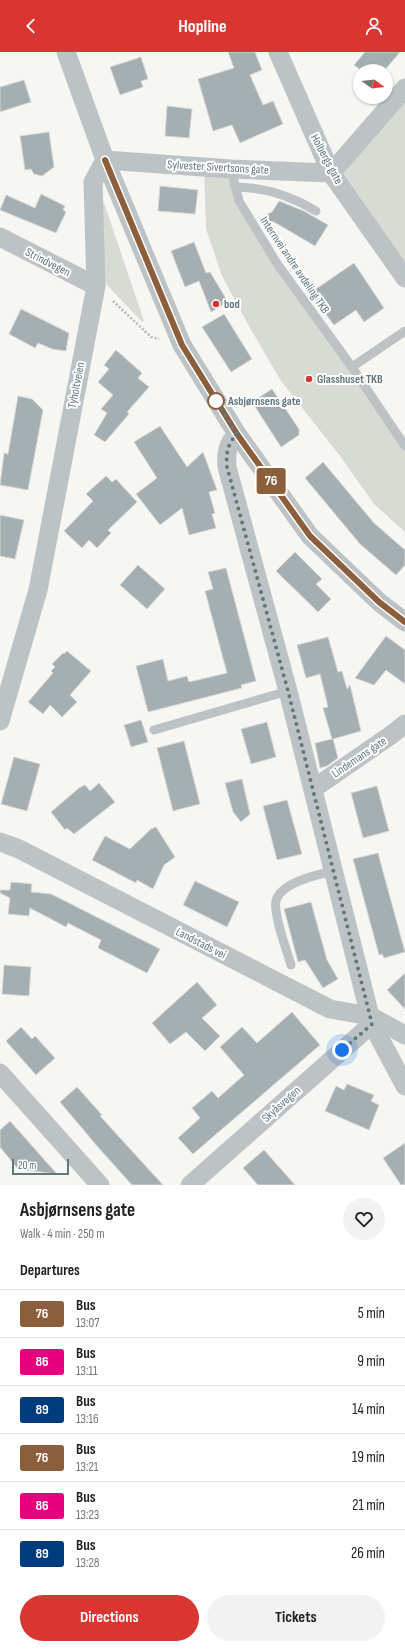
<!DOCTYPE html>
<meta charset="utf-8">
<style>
body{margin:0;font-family:"Sofia Sans Condensed",sans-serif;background:#f2f2f2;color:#222;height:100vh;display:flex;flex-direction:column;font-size:15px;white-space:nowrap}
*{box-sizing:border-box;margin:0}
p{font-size:13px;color:#767676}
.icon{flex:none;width:22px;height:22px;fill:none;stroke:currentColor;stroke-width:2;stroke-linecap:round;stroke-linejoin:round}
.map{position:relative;height:1133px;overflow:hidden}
.sheet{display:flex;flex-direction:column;background:#fff;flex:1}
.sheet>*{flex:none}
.badge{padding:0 8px;border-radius:3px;font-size:14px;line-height:26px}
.needle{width:26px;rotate:105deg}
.controls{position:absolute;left:353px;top:12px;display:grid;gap:8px}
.controls a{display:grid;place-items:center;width:40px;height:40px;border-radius:50%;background:#fff;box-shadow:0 1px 3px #0004;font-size:20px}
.scale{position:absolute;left:12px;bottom:10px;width:57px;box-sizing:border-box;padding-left:4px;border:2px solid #63777c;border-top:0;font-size:11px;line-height:14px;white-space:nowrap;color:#63777c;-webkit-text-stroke:3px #fff;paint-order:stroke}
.you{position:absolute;width:20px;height:20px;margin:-10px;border:3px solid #fff;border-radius:50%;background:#1a73e8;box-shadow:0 0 0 6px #1a73e833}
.map>.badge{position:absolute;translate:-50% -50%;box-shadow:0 0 0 2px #fff}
h2{padding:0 20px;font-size:15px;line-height:36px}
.round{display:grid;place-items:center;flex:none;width:42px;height:42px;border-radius:21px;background:#f2f2f2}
.summary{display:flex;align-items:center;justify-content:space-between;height:68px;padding:0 20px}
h1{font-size:19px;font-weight:700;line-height:30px}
.action{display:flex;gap:8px;margin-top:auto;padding:8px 20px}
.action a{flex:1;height:46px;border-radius:24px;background:#d93531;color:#fff;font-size:16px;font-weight:700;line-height:46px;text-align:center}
.action a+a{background:#f2f2f2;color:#222}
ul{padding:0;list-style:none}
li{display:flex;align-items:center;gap:12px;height:48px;padding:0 20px;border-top:1px solid #e0e0e0}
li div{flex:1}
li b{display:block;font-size:15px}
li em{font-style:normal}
li .badge{min-width:44px;font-weight:700;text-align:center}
header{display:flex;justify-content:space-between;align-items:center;height:52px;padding:0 20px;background:#d93531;color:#fff;font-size:18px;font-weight:700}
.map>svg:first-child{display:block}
.green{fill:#d7dbd3}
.building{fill:#a5afb2;stroke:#d8d7d6}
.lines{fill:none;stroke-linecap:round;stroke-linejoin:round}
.path{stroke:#b6babc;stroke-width:2.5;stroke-dasharray:2 2;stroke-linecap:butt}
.lane{stroke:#bdc3c5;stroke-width:9}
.street{stroke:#bdc3c5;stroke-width:19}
.line-casing{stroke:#fff;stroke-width:9}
.line{stroke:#8b5e3c;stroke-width:6}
.walk{stroke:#63777c;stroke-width:4;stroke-dasharray:0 7.2}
.poi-dot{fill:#d93531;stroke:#fff;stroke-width:1.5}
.stop-dot{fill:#fff;stroke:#8b5e3c;stroke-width:2}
.labels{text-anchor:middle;stroke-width:4;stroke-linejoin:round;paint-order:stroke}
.street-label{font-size:12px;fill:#63777c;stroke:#fff}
.poi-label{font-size:12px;font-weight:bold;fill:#63777c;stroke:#fff;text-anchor:start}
.stop-label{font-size:12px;font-weight:bold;fill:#63777c;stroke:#fff;text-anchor:start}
</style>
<header><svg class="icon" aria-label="back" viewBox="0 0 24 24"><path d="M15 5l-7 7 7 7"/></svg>Hopline<svg class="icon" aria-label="person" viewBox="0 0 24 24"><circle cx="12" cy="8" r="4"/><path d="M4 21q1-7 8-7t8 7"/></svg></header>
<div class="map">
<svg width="405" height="1133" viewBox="0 0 405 1133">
<rect width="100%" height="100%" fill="#f6f6f3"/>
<g class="green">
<path d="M405 36V226L331 121Z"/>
<path d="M204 115 231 117 239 149 405 394V480L374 452 340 404 281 329 250 276 222 224 206 177Z"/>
<path d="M102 145 144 269 142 270 107 233 104 225Z"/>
</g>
<g class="building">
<path d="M228 0H255L262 18 250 23 263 53 273 49 283 72 240 91 232 73 213 79 198 27 234 16Z"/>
<path d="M365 0H400L384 19H362L354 13Z"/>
<path d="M141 5 148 27 141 29 143 35 120 43 110 15Z"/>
<path d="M24 28 31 50 0 60V35Z"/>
<path d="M167 54 192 57 189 86 165 84Z"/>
<path d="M49 80 54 115 42 124 34 122 31 117 25 118 20 84Z"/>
<path d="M160 134 198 138 195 162 158 159Z"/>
<path d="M41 142 65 154 63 158 66 160 56 181 0 158 6 143 35 156Z"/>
<path d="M279 149 304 159 328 173 315 194 274 170 267 169 268 166 264 164 272 160Z"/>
<path d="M194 190 206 221 210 220 228 250 211 260 199 229 185 235 171 199Z"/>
<path d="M354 211 384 256 364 270 356 258 334 273 310 241Z"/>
<path d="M21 257 69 281 66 299 52 297 38 291 35 296 9 282Z"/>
<path d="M224 262 252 307 231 320 202 275Z"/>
<path d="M116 298 142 321 138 326 149 335 127 360 129 362 105 390 94 383 107 361 101 357 113 343 98 330 109 317 104 313Z"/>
<path d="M272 337 299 377V383L281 395 252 350Z"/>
<path d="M18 344 32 347 43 358 28 438 0 433 4 401 8 402Z"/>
<path d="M160 374 187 415 203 400 217 438 209 440 215 461 212 462 216 476 189 483 182 456 160 473 136 442 157 426 134 390Z"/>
<path d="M323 410 374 471 405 498V513L396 523 360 492 305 426Z"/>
<path d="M106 424 112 430 116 427 137 450 108 478 111 481 97 496 89 488 82 496 64 479 93 449 86 442Z"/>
<path d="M0 463 24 468 15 507 0 504Z"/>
<path d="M295 500 322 527 316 532 331 547 318 560 276 519Z"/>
<path d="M138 513 165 537 147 557 120 533Z"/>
<path d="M226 516 256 629 241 633 242 636 148 660 136 614 163 607 168 629 187 624 189 630 227 621 205 539 213 537 208 520Z"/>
<path d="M386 584 405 598V632L386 618 374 633 355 626Z"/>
<path d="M328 585 338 620 342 619 347 637 350 633 361 679 333 687 338 706 327 714 320 716 315 691 332 687 323 656 328 655 320 622 306 626 297 593Z"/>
<path d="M67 599 91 619 70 643 77 650 62 665 50 653 43 662 28 650 53 621 51 619 55 615 52 612 63 601 64 602Z"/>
<path d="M141 668 148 690 131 695 124 673Z"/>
<path d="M267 670 276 705 251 712 241 677Z"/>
<path d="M184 689 200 752 173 759 157 696Z"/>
<path d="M14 705 40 712 27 759 1 752Z"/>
<path d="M242 727 250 762 241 770 233 760 225 731Z"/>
<path d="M99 731 115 750 74 782 67 776 65 778 51 760 79 736 85 733 90 739Z"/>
<path d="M377 734 389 779 363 786 351 741Z"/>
<path d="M287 748 302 802 277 808 263 754Z"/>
<path d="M156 775 175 805 164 813 153 837 137 828 136 831 92 808 105 784 130 797 151 777Z"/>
<path d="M378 801 405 900 384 906 382 902 379 903 353 807Z"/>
<path d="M195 829 239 850 227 875 183 853Z"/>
<path d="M11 830 32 832 31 840 51 842 160 897 147 921 98 896 101 888 68 871 66 875 30 856 29 864 8 862 10 846 0 841V838H10Z"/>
<path d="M311 850 327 908 338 927 323 936 305 908 298 910 284 857Z"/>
<path d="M4 913 31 915 29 944 2 942Z"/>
<path d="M405 921V957L387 938Z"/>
<path d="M197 930 217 953 202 966 220 984 205 999 186 980 170 992 152 971Z"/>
<path d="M292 960 320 993 193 1102 178 1086 200 1066 192 1056 212 1039 218 1046 244 1023 220 995 242 975 257 991Z"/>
<path d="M21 975 32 987 35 984 55 1006 36 1023 6 989Z"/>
<path d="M347 1032 374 1043 371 1049 379 1053 369 1078 325 1059 336 1034 344 1038Z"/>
<path d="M77 1035 102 1063 100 1064 163 1133H132L97 1094 60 1050Z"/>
<path d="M10 1069 57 1122 18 1117 0 1095V1078Z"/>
<path d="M405 1091V1133H401L383 1106Z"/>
<path d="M264 1098 295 1133H258L243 1116Z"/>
</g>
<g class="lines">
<path class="path" d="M113 249 151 285 159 287"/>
<g class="lane">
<path d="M231 117 239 149 278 213 352 315 405 394"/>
<path d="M235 135C264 135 291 144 316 159"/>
<path d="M352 315 405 279"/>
<path d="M154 678 288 639"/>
<path d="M291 913C287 899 273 862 276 849 280 831 319 822 334 819"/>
</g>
<g class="street">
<path d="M66 0 105 108 182 293 237 382 310 484 379 550 405 570"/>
<path d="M278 0 331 121 405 226"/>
<path d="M105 108 231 117 331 121 405 36"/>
<path d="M0 185 96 234"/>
<path d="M237 382C227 393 226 401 227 415L288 639 372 972 405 1034"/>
<path d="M0 669 38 538 96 234 93 130 105 108"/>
<path d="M313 737 391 683 405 672"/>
<path d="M0 790 19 797 330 957 370 964 405 983"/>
<path d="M0 1021 100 1133"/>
<path d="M190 1133 372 972"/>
</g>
</g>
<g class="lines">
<g class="line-casing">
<path id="line" d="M105 108 182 293 237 382 310 484 379 550 405 570"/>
</g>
<use href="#line" class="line"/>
<path class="walk" d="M216 349 213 344 237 382C227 393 226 401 227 415L288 639 372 972 342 998"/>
</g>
<g class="poi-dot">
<circle cx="216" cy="252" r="4"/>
<circle cx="309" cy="327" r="4"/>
</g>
<circle class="stop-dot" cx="216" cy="349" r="8"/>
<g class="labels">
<g class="street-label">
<text transform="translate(327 107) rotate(62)" y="4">Holbergs gate</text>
<text transform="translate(218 115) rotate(3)" y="4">Sylvester Sivertsons gate</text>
<text transform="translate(48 210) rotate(27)" y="4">Strindvegen</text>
<text transform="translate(295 213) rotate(56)" y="4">Internvei andre avdeling TKB</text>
<text transform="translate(76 333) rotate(-79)" y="4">Tyholtveien</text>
<text transform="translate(359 705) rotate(-34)" y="4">Lindemans gate</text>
<text transform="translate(201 891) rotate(27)" y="4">Landstads vei</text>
<text transform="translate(281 1052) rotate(-42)" y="4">Skyåsvegen</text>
</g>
<g class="poi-label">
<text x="224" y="256">bod</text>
<text x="317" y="331">Glasshuset TKB</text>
</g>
<g class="stop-label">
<text x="228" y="353">Asbjørnsens gate</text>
</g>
</g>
</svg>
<div class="controls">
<a><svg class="needle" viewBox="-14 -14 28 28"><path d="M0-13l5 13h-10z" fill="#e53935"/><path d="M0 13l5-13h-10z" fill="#767676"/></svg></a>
</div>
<div class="scale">20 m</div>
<div class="you" style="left:342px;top:998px"></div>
<b class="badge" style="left:271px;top:429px;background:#8b5e3c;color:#fff">76</b>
</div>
<section class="sheet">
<div class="summary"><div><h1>Asbjørnsens gate</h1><p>Walk · 4 min · 250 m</p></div><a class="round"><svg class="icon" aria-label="heart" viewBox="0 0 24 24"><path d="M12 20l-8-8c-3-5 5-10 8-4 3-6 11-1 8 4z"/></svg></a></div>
<h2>Departures</h2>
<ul>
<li><span class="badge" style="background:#8b5e3c;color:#fff">76</span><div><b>Bus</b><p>13:07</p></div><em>5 min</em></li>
<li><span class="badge" style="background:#e6007e;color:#fff">86</span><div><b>Bus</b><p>13:11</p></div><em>9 min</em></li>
<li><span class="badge" style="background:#003b80;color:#fff">89</span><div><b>Bus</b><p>13:16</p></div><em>14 min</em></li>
<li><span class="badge" style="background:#8b5e3c;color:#fff">76</span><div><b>Bus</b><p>13:21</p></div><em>19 min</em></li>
<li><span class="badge" style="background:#e6007e;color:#fff">86</span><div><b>Bus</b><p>13:23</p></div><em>21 min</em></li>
<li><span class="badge" style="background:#003b80;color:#fff">89</span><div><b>Bus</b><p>13:28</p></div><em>26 min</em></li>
</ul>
<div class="action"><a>Directions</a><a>Tickets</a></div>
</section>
